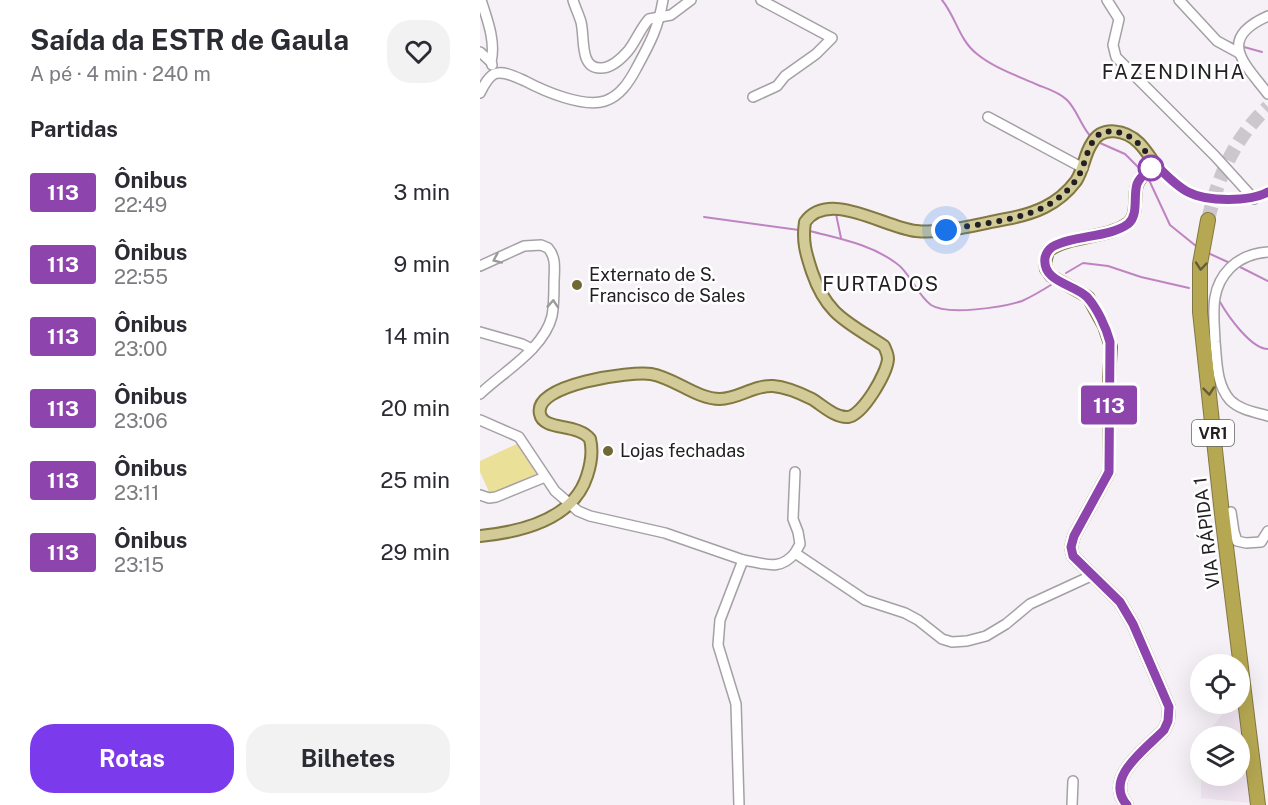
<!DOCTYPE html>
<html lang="pt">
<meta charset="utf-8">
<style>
body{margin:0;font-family:"Public Sans",sans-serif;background:#f2f2f3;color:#2b2b33;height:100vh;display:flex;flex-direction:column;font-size:22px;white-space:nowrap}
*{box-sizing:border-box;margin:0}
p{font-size:20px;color:#7c7c81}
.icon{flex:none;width:33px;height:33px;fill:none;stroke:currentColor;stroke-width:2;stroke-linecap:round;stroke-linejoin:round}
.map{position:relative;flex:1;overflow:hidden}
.sheet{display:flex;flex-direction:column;background:#fff;width:480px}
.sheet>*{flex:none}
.badge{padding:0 12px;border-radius:4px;font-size:21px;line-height:39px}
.buttons{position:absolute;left:710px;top:654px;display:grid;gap:12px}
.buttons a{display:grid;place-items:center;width:60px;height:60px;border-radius:50%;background:#fff;box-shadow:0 6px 24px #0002;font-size:30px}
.you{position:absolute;width:30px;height:30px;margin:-15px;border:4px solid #fff;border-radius:50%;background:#1a73e8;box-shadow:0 0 0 9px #1a73e833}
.map>.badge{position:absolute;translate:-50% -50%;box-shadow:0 0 0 3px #fff}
h2{padding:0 30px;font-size:22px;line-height:54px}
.round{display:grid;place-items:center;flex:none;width:63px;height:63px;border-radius:24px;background:#f2f2f3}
.headline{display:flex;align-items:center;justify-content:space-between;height:102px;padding:0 30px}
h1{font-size:28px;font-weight:700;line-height:45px}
.cta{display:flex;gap:12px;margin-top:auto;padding:12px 30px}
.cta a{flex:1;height:69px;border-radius:24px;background:#7c3aed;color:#fff;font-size:24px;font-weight:700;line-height:69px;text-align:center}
.cta a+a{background:#f2f2f3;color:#2b2b33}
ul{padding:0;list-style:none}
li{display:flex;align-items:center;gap:18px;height:72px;padding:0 30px}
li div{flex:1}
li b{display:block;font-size:22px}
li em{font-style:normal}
li .badge{min-width:66px;font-weight:700;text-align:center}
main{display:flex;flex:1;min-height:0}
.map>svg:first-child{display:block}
.built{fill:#f0e5f1}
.green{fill:#ebe098}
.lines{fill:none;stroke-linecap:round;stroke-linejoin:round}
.stream{stroke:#be84c2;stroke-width:2}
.highway-tunnel{stroke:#ccc7cc;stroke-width:14;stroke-dasharray:14 7;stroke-linecap:butt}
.minor-casing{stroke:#a5a0a5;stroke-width:12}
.major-casing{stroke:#827841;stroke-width:14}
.highway-casing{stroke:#827841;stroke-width:16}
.minor{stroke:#fff;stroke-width:9}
.major{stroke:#d3cb97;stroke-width:10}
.highway{stroke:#b6a852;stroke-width:14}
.oneway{stroke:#9c9b9c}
.oneway2{stroke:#655d38}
.line-casing{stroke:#fff;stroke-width:14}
.line{stroke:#8e44ad;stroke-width:9}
.walk{stroke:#222022;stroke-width:6;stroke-dasharray:0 10.8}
.stop-dot{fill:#fff;stroke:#8e44ad;stroke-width:3}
.poi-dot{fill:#706835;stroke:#fff;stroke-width:2}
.labels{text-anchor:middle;stroke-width:5;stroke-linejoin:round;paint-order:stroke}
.shield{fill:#fff;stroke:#646364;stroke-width:1.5}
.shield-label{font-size:16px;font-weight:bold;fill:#222022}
.poi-label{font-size:18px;fill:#222022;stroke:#fff;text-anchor:start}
.street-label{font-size:18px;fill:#222022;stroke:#fff}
.neighbourhood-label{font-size:20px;letter-spacing:1.5px;fill:#222022;stroke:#fff}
</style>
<main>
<section class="sheet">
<div class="headline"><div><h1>Saída da ESTR de Gaula</h1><p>A pé · 4 min · 240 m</p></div><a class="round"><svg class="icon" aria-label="heart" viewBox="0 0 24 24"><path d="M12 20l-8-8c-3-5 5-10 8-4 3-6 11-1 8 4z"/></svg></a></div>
<h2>Partidas</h2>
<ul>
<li><span class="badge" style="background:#8e44ad;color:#fff">113</span><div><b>Ônibus</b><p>22:49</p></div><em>3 min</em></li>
<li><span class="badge" style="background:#8e44ad;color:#fff">113</span><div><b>Ônibus</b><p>22:55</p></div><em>9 min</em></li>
<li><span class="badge" style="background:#8e44ad;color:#fff">113</span><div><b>Ônibus</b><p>23:00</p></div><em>14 min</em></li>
<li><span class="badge" style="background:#8e44ad;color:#fff">113</span><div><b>Ônibus</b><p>23:06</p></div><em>20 min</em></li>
<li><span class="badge" style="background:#8e44ad;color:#fff">113</span><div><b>Ônibus</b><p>23:11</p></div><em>25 min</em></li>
<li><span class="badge" style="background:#8e44ad;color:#fff">113</span><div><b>Ônibus</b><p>23:15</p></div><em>29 min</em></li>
</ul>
<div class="cta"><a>Rotas</a><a>Bilhetes</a></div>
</section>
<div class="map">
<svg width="788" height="805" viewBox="0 0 788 805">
<rect width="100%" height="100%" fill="#f6f1f6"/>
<path class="built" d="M751 704H759L770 803 721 798V776H759V736H725Z"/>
<path class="green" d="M41 442 59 473 10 494 0 472V461Z"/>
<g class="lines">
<g class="stream">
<path d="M462 0C476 17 479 40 497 54 514 68 538 76 558 85 568 89 579 92 587 100 598 111 601 127 612 138"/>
<path d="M746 41 754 44"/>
<path d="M764 47 782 52"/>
<path d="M620 143 645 154 661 170"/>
<path d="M669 180 690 225 716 246"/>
<path d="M356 214 361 238"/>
<path d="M224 217 319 230"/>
<path d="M330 231C360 239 390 244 416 263 431 273 436 294 451 305 468 316 523 307 542 301 553 296 563 290 574 283"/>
<path d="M728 253 750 263"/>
<path d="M760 267 788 281"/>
<path d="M586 273 603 263 628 266 661 277 709 288"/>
<path d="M740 302C748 316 771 349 788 349"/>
</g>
<path class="highway-tunnel" d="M728 220C738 177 754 138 788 107"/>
<g class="minor-casing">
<g id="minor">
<path d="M1 0C7 19 16 41 11 62"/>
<path d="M93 0C95 7 99 15 101 22 105 37 99 69 121 68 131 68 142 58 148 51 156 41 160 29 169 19L191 15 211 0"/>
<path d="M627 0 639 19 633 45 636 57 735 156 774 199"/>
<path d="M699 0 737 41 759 53"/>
<path d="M788 16C736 39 764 63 788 94"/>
<path d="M0 52 11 62 12 65"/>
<path d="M0 93C3 87 7 78 14 74 23 70 36 77 45 81 64 91 103 108 125 101 140 96 149 82 156 69 170 43 178 29 183 0"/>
<path d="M273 97 297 86 305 76 336 54 352 38 281 0"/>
<path d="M508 117 603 168"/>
<path d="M675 164C685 174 696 186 708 192 727 202 770 202 788 192"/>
<path d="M788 252C773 253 761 257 750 268 729 289 734 315 735 342 737 361 736 384 750 400 760 410 775 412 788 416"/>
<path d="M0 266 44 246 61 245 68 248C77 258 74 271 74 283 74 294 74 305 72 316 64 349 23 372 0 394"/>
<path d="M0 332 42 344 52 349"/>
<path d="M0 420 39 437 75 491 98 511 110 516 185 533 263 560 240 620 238 645 256 704 259 805"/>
<path d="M315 472 313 519 318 532 320 544 315 553"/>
<path d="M0 495 9 498 16 497 65 477"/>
<path d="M751 512 754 532 757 541 766 543 781 542 788 531"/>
<path d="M263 560C285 563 299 572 315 553L385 600 425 613 438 620 462 639 472 642 487 641 506 636 526 624 550 604 613 575"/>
<path d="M592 805 593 781"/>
</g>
</g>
<g class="major-casing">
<path id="major" d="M0 536C41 532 93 520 107 476 111 464 113 451 110 439 98 423 63 431 60 414 53 384 151 371 171 374 195 378 216 399 240 399 258 399 274 385 293 386 306 387 320 393 332 399 342 405 355 418 368 417 383 415 407 373 408 359 408 354 406 351 404 346 368 322 347 316 332 272 326 254 322 241 325 222 349 189 405 228 436 231 465 234 498 224 526 219 554 214 578 205 596 181 604 169 604 155 612 143 622 125 646 130 659 143 665 149 670 157 675 164 669 170 660 176 657 185 653 197 659 216 647 224 626 239 589 235 568 251L565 263 566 269 571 276 608 297 624 326 631 347 629 378V472L594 536 591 547 593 556 640 602 653 624 689 707 688 721 684 730C666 749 623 778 647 805"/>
</g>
<g class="highway-casing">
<path id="highway" d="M728 220 720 264V312L742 514 778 805"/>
</g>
<use href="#minor" class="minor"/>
<use href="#major" class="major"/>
<use href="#highway" class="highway"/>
</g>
<defs><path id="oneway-chevron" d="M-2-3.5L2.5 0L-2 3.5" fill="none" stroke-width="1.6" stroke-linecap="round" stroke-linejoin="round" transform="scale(1.5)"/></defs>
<g class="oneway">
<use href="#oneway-chevron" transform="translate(17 259) rotate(156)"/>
<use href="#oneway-chevron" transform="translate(73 304) rotate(-86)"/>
</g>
<g class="oneway2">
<use href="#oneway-chevron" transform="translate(721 266) rotate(95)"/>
<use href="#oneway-chevron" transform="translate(729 391) rotate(84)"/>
</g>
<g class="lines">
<g class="line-casing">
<path id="line" d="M647 805C623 778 666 749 684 730L688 721 689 707 653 624 640 602 593 556 591 547 594 536 629 472 630 342C626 327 617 308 607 297 594 284 562 282 565 258 566 253 568 250 572 247 592 235 629 238 648 224 659 215 653 197 657 184 660 176 669 170 675 164 685 174 696 186 708 192 727 202 770 202 788 192"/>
</g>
<use href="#line" class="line"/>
<path class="walk" d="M466 230C511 221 567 221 596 180 607 165 605 144 622 132 649 128 661 145 675 164L671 168"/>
</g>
<circle class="stop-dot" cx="671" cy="168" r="12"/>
<g class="poi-dot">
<circle cx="97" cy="285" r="6"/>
<circle cx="128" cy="451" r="6"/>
</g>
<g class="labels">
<rect class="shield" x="712" y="420" width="42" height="26" rx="4.5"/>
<g class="shield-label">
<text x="733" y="439">VR1</text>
</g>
<g class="poi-label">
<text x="109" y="281">Externato de S.<tspan x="109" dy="21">Francisco de Sales</tspan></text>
<text x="140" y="457">Lojas fechadas</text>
</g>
<g class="street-label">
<text transform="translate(727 533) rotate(-97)" y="6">VIA RÁPIDA 1</text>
</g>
<g class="neighbourhood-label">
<text x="694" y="79">FAZENDINHA</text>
<text x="401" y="291">FURTADOS</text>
</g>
</g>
</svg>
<div class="buttons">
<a><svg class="icon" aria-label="locate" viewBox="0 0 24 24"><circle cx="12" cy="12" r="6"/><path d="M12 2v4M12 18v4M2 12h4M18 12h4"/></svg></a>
<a><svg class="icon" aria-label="layers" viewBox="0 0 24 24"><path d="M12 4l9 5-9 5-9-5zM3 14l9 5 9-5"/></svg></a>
</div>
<div class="you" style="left:466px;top:230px"></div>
<b class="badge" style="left:629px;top:405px;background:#8e44ad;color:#fff">113</b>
</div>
</main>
